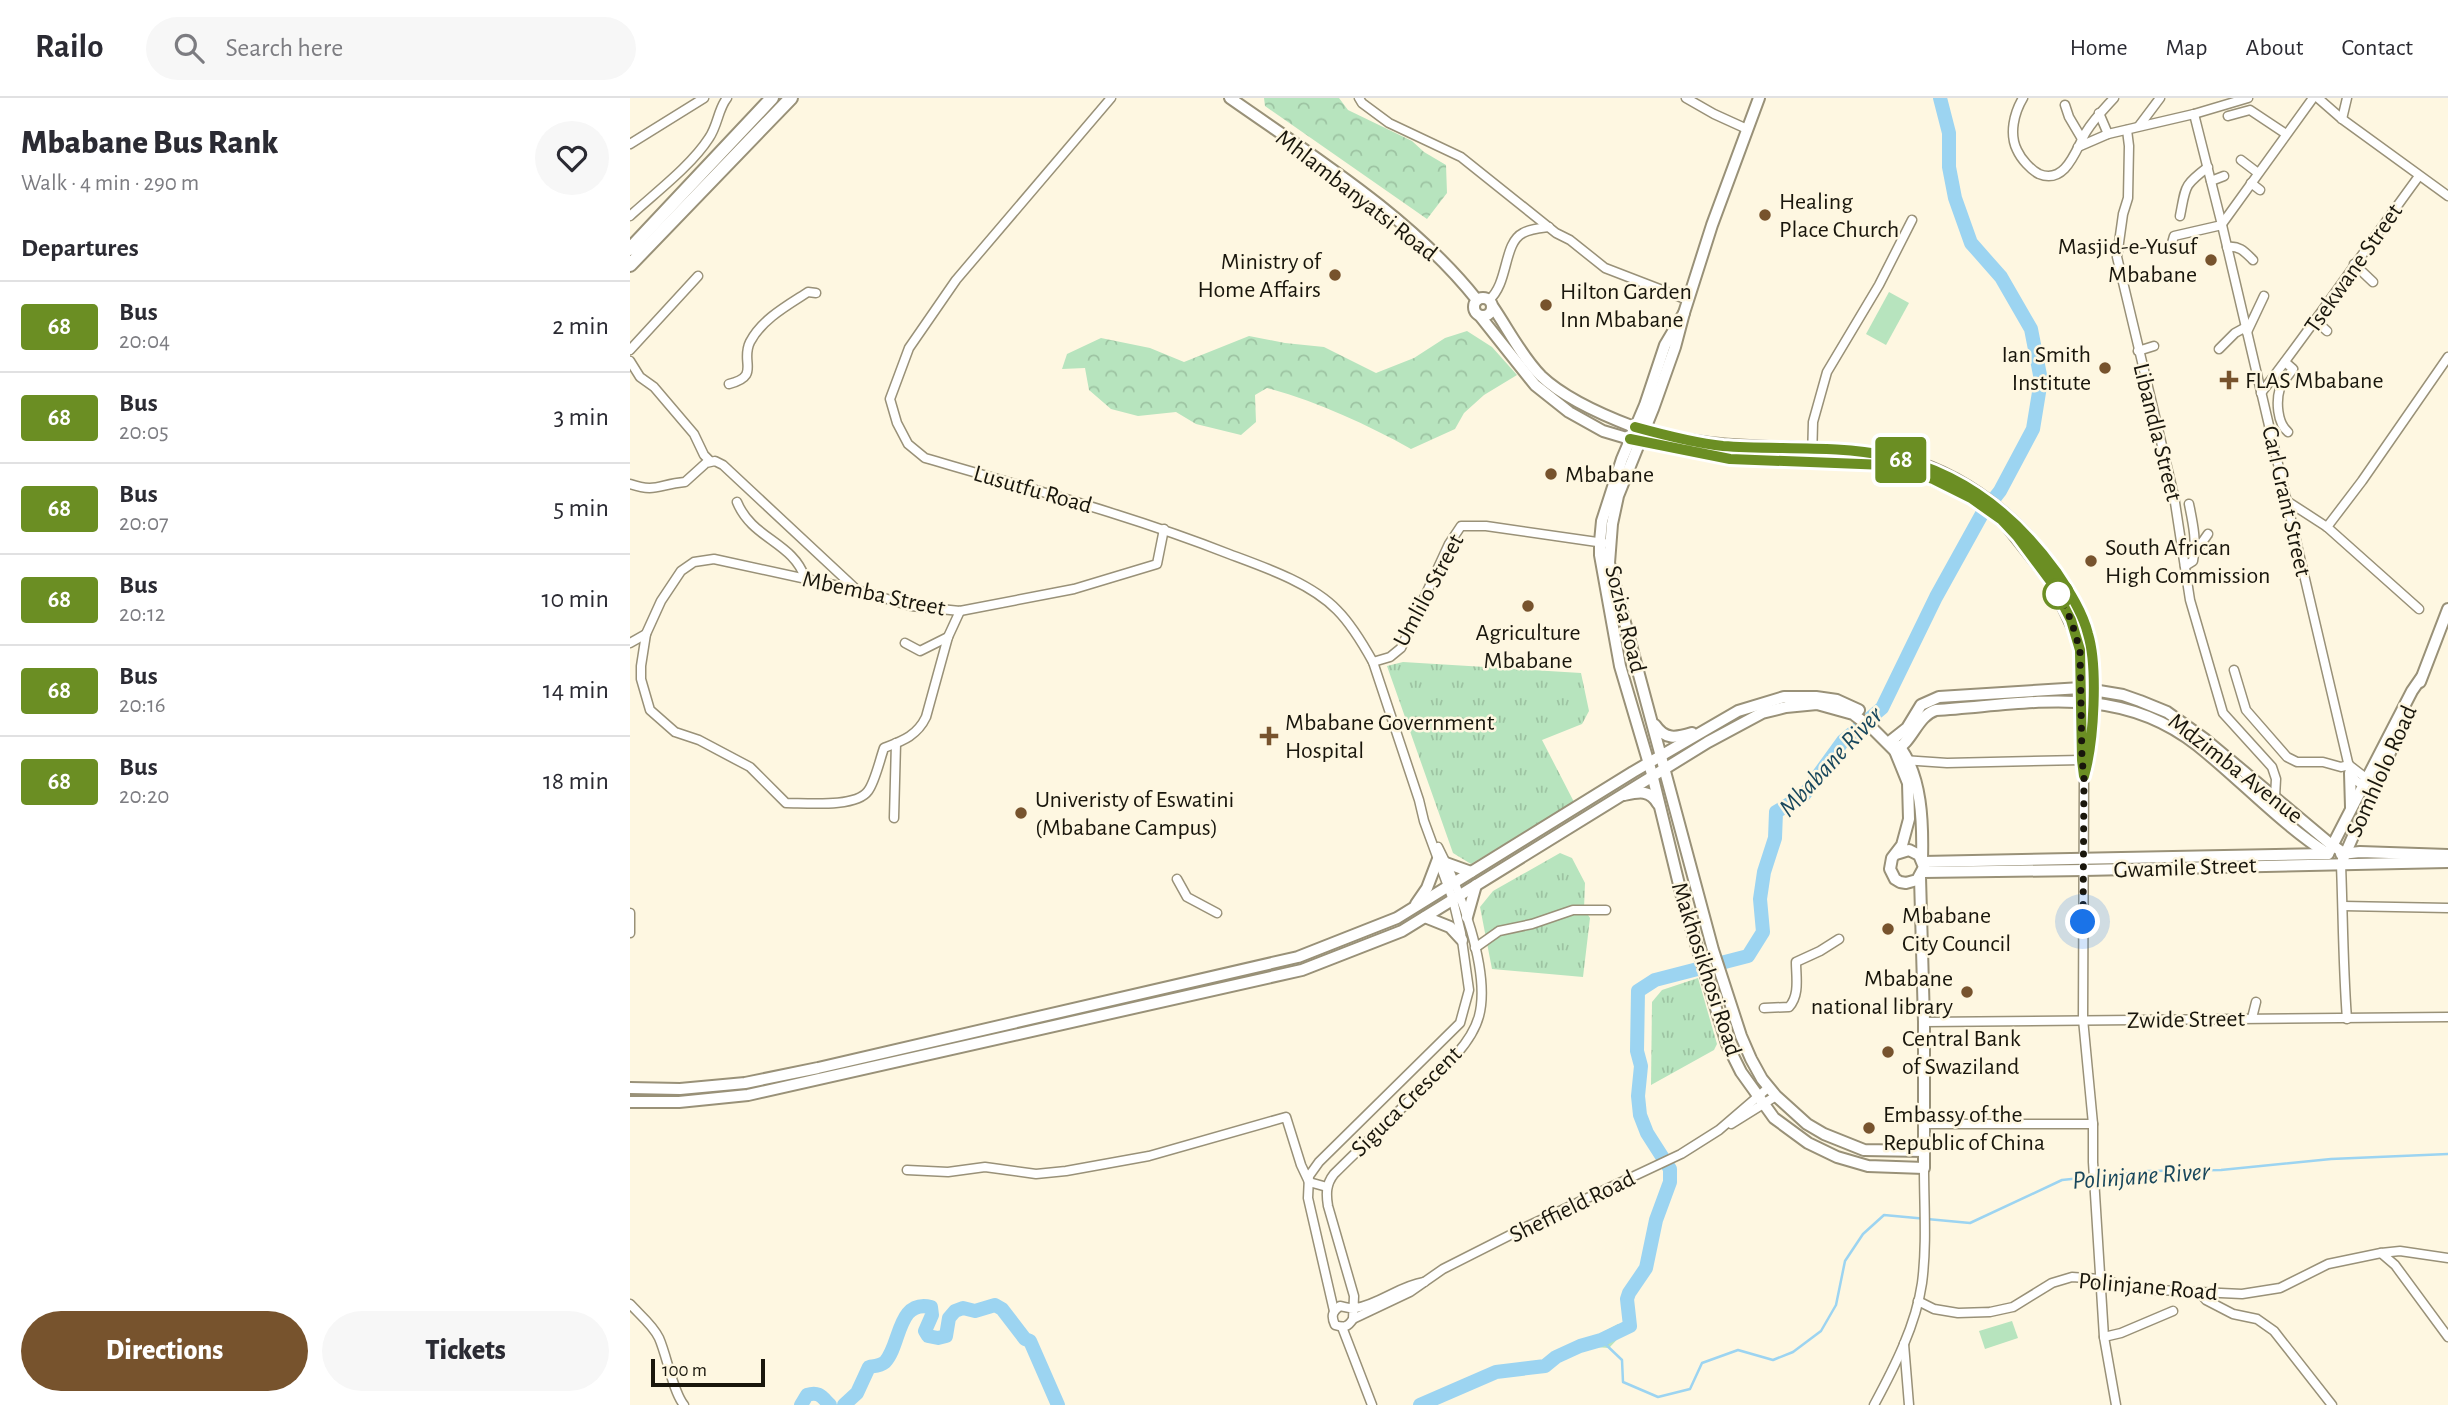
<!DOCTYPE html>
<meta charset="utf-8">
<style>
body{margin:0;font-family:"Alegreya Sans",sans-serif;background:#f7f7f7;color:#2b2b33;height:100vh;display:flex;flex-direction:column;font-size:26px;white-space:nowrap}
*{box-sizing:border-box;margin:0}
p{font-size:23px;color:#7c7c81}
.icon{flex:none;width:38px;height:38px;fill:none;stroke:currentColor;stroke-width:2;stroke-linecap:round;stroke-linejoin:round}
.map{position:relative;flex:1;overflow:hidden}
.side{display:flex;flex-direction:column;background:#fff;width:630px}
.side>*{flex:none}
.badge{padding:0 14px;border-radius:5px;font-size:24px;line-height:46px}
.scale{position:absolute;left:21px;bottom:18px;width:114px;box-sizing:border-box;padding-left:7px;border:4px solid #19160c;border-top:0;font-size:19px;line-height:24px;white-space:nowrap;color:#19160c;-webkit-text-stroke:5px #fef7e1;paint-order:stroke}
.you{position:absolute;width:35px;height:35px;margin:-18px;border:5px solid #fff;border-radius:50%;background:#1a73e8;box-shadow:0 0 0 10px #1a73e833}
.map>.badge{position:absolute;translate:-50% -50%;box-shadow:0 0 0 4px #fff}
h2{padding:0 21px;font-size:26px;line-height:63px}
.round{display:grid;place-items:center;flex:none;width:74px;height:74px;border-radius:37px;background:#f7f7f7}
.headline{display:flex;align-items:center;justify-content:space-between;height:119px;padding:0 21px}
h1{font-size:33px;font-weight:800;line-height:52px}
.action{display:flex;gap:14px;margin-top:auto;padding:14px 21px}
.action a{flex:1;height:80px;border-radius:42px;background:#77532d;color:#fff;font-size:28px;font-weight:800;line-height:80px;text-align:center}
.action a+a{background:#f7f7f7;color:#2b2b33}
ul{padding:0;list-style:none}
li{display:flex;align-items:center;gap:21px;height:91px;padding:0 21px;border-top:2px solid #e1e1e2}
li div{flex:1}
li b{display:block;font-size:26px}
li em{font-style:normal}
li .badge{min-width:77px;font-weight:700;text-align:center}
header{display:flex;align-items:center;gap:42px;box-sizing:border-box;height:98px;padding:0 35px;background:#fff;border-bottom:2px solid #e1e1e2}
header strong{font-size:33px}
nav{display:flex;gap:38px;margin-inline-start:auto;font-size:24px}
.search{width:490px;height:63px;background:#f7f7f7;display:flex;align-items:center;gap:18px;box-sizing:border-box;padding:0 24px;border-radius:38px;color:#7c7c81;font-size:26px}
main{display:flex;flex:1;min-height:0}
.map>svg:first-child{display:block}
.grass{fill:url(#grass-tufts)}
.forest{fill:url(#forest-crowns)}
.wetland{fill:url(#wetland-marsh)}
.garden{fill:#b7e4be}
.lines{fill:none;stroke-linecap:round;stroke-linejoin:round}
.stream{stroke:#9cd4f1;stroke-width:2.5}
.river{stroke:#9cd4f1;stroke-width:14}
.minor-casing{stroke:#999178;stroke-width:11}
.major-casing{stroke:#999178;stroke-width:14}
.highway-casing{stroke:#999178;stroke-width:16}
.minor{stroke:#fff;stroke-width:8}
.major{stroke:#fff;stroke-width:10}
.highway{stroke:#fff;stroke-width:12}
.line-casing{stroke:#fff;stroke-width:16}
.line{stroke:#6b8e23;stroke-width:10}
.walk{stroke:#19160c;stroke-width:7;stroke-dasharray:0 12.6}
.poi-dot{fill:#77532d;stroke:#fef7e1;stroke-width:2.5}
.stop-dot{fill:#fff;stroke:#6b8e23;stroke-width:3.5}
.labels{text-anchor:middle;stroke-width:5;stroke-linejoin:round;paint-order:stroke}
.street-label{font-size:24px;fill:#19160c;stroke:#fef7e1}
.poi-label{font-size:24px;fill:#19160c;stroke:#fef7e1;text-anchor:start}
.water-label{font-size:26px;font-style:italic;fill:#19475c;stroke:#fef7e1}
</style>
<header>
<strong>Railo</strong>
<div class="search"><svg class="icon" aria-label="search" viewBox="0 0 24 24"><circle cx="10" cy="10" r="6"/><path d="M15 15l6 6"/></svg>Search here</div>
<nav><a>Home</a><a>Map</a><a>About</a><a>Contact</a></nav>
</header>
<main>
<section class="side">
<div class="headline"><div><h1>Mbabane Bus Rank</h1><p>Walk · 4 min · 290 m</p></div><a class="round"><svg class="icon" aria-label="heart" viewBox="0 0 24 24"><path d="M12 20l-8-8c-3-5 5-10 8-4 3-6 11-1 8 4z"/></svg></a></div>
<h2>Departures</h2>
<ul>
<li><span class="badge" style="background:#6b8e23;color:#fff">68</span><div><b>Bus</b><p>20:04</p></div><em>2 min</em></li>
<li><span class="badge" style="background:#6b8e23;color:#fff">68</span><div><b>Bus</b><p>20:05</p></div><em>3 min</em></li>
<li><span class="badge" style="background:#6b8e23;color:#fff">68</span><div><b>Bus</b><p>20:07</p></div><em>5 min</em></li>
<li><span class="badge" style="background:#6b8e23;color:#fff">68</span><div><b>Bus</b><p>20:12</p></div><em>10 min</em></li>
<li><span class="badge" style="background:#6b8e23;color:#fff">68</span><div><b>Bus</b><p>20:16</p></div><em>14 min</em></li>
<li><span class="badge" style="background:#6b8e23;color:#fff">68</span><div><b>Bus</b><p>20:20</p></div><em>18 min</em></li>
</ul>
<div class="action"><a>Directions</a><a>Tickets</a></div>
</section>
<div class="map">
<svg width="1818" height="1307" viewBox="0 0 1818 1307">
<defs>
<pattern id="grass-tufts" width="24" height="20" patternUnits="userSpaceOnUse" patternTransform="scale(1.75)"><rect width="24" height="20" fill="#b7e4be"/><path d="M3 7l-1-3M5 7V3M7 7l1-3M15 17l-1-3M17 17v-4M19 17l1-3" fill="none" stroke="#9dc3a2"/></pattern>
<pattern id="forest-crowns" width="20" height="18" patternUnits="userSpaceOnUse" patternTransform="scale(1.75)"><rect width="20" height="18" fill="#b7e4be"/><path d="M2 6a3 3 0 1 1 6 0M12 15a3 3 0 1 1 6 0" fill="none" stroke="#9dc3a2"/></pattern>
<pattern id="wetland-marsh" width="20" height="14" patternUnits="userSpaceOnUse" patternTransform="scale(1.75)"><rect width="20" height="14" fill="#b7e4be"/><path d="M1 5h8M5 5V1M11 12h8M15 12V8" fill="none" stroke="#9dc3a2"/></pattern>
</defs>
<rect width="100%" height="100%" fill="#fef7e1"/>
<g class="grass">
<path d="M773 564 951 575 959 613 952 626 912 642 944 704 841 766 823 755 757 568Z"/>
<path d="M930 755 942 760 955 785 954 811 960 820 953 879 862 871 850 809 863 793Z"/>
<path d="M1068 880 1087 946 1084 952 1021 987 1022 904 1032 892Z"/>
</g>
<g class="forest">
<path d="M634 0H709L718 12 782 43 794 54 816 67 817 95 797 121 635 8Z"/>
<path d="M837 233 862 249 887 277 854 297 834 315 825 331 781 351C736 326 688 304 637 290L625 297 626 324 611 337 566 326 546 314 508 318 481 311 459 292 455 270 432 271 437 256 471 240 520 250 554 264 619 238 655 245 694 249 746 275 784 260 815 240Z"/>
</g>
<path class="wetland" d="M988 1226 1000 1228 979 1250 965 1249 940 1252Z"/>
<g class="garden">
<path d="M1259 194 1279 205 1256 247 1236 236Z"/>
<path d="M1382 1223 1388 1240 1355 1251 1349 1233Z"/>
</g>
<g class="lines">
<path class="stream" d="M971 1242 992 1262 993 1284 1028 1299 1060 1291 1072 1265 1108 1252 1143 1262 1163 1254 1191 1233 1206 1207 1215 1163 1233 1136 1254 1117 1340 1125 1432 1082 1518 1073 1591 1072 1701 1061 1818 1056"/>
<g class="river">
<path d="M171 1307 177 1297C189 1293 192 1299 200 1307"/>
<path d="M214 1307 227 1295 239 1269C244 1268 250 1268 255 1264 271 1247 267 1201 301 1209L302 1217 295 1233 298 1238 308 1240 316 1238 319 1220 325 1213 333 1210 345 1213 365 1207 372 1211 395 1241 400 1243 428 1307"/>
<path d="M790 1307 866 1274 915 1268 926 1259 950 1248 971 1242 1000 1228 997 1201 999 1195 1016 1170 1026 1122 1040 1084V1071L1017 1035 1010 1017 1008 998 1011 968 1007 953 1008 893 1025 882 1118 858 1133 834 1130 801 1134 774 1145 740 1146 714 1174 697 1213 643 1252 610 1306 499 1352 416 1370 393 1403 331 1411 282 1401 231 1371 179 1341 145 1325 100 1319 69V35L1310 0"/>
</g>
<g class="minor-casing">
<g id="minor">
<path d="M481 0 326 182 279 250 260 301 267 325 278 346 295 360C397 390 500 417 599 456 634 469 681 485 707 512 722 527 733 546 743 564L789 702 794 723 823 802 831 835 839 892 830 925 689 1064 679 1078 678 1100 704 1213"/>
<path d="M729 0 732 5 759 25 831 59 926 135 940 142 975 170 1058 202"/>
<path d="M1056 0 1084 16 1117 31"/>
<path d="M1393 0C1384 15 1379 36 1387 52 1391 61 1401 72 1409 76 1436 87 1446 51 1456 34 1464 21 1474 11 1484 0"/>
<path d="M1688 0 1712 21 1818 98"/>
<path d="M1435 7 1439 19 1452 41"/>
<path d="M1469 15 1478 36"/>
<path d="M1564 16 1592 127 1720 673 1725 682 1734 688"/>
<path d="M1598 18 1620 12 1656 36"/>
<path d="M1712 21 1717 0"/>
<path d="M1509 28 1530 0"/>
<path d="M1497 32 1499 48 1498 100 1493 116 1487 159 1544 398 1560 502 1593 615 1642 669 1646 681 1645 699"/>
<path d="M0 46 74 0"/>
<path d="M1448 49 1478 36 1564 16 1618 0"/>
<path d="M1611 62 1628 75"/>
<path d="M1581 83 1594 78"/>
<path d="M1621 85 1630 92"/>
<path d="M0 118C25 95 61 68 79 40 88 27 88 11 97 0"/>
<path d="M1550 118C1556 88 1553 88 1578 69"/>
<path d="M1592 126 1683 0"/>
<path d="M1597 149C1609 147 1615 154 1623 162"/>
<path d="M1540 152 1544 138 1592 127"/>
<path d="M1724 166 1743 184"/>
<path d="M859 202C879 185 873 145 893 135 900 131 911 130 919 129"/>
<path d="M1686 223 1697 233"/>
<path d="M1617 234 1634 198"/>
<path d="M1589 251 1605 235 1616 229"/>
<path d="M0 252 68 178"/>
<path d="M1508 253 1524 248"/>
<path d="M0 263 10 279 24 289 64 336 74 357 80 363"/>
<path d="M1655 264 1663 271C1659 277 1653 283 1650 290 1646 303 1647 325 1658 334"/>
<path d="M99 286C131 278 110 264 120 244 132 221 158 207 178 194L186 195"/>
<path d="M1631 295C1686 224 1736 150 1789 78"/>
<path d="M1182 363 1183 324 1197 274 1249 187 1282 122"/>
<path d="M0 386C26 395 29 386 55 384L76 365 85 363 93 367 227 492"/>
<path d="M1657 403 1697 429 1789 511"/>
<path d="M107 404C122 441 163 444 175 480"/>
<path d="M1697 429 1732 383 1818 259"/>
<path d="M1566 453 1578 436"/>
<path d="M1555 468 1563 463C1567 443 1563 426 1559 406"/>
<path d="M16 536 11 568V581L20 612 45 634 69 642 120 669 156 705C176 705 226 710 238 693 245 684 250 661 254 650 272 643 287 638 296 619L318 539 330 513"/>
<path d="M0 545 16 536 31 503 51 473 64 464 84 461 227 492 281 508 330 513 444 491 527 466 534 431"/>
<path d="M275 545 290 553 318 539"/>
<path d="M743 564 760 559 771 550 819 446 831 428H856L974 445"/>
<path d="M1604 572 1616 612 1657 659 1667 664H1693L1711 669 1719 667"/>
<path d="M1452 603 1454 678 1453 921 1463 1026V1064L1474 1239 1486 1307"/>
<path d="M1273 662 1317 665 1452 662"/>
<path d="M1719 667 1741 684"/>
<path d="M1455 675 1459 662 1463 604"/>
<path d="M264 720 266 645"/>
<path d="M1711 766C1713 818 1713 869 1717 921"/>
<path d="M547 781 557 799 587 815"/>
<path d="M1713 808 1818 810"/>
<path d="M0 815V835"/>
<path d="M845 850 869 833 902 826 943 812H976"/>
<path d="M1134 910 1159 909C1170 897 1166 879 1166 864L1190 853 1209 841"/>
<path d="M1622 920 1626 904"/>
<path d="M1294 924 1818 919"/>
<path d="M1101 1026 1146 998"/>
<path d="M1293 1026H1463"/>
<path d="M277 1072 318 1074 355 1069 406 1076 436 1073 519 1058 656 1019 671 1067 679 1084 697 1089"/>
<path d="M1751 1155 1765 1167 1818 1239"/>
<path d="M794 1184C769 1188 750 1206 726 1210 720 1211 716 1209 710 1208 702 1214 701 1218 705 1227 714 1230 718 1229 723 1221L724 1198 698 1108C696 1096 696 1086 704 1076 730 1050 756 1026 781 1001 804 979 841 949 849 918 861 873 829 789 808 749"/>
<path d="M1569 1194 1576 1202 1603 1216 1627 1221 1644 1233 1702 1307"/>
<path d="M1288 1203 1304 1211 1328 1215 1360 1214 1383 1209 1422 1185 1442 1179 1470 1181 1506 1191 1612 1196 1650 1190 1698 1166 1751 1155 1770 1153 1818 1160"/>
<path d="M0 1206C9 1216 23 1227 29 1240 37 1258 43 1294 54 1307"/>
<path d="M723 1221 780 1194 813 1171 900 1127 1051 1056 1089 1032 1139 989"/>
<path d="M712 1229 742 1307"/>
<path d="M1474 1239 1491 1235 1543 1213"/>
<path d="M1274 1246 1279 1307"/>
<path d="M1244 1307C1264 1270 1286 1227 1292 1185 1297 1147 1294 1108 1294 1070"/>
</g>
</g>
<g class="major-casing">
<g id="major">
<path d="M600 0C684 59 783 121 847 202"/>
<path d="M1129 0 1082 127 1054 215 1045 249 1023 311 988 398 982 426 979 465 1083 852 1111 938 1121 961 1132 981 1146 998 1177 1026 1194 1036 1234 1052 1294 1053"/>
<circle cx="853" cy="209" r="9"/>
<path d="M863 209C878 231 892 259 911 278 934 300 975 318 1004 329 1084 356 1168 345 1251 356 1321 366 1384 413 1423 470 1453 513 1468 551 1463 604"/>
<path d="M1054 215 1035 247 1015 307 992 361 972 423 970 444V457L990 568 1022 676 1054 807 1097 946 1111 974 1144 1020 1178 1045 1207 1059 1238 1068 1294 1070V924L1290 779"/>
<path d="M850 218 905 287 939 314 973 333 1000 341 1100 361 1256 367 1291 376 1341 400 1372 422 1422 485 1448 541 1450 552 1452 603"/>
<path d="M1790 584 1818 511"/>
<path d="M1025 627C1035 642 1046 640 1062 635"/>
<path d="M1258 645 1277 630 1291 607 1309 599 1451 590 1493 597 1510 603 1537 614 1576 642 1698 744 1715 756"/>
<path d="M1269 648C1292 678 1293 725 1292 762"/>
<path d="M1265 653C1283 643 1287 618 1306 612 1400 606 1487 584 1567 647 1611 682 1650 725 1698 756"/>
<path d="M1720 675 1721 709"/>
<path d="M994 697C1008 694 1020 691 1028 706"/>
<path d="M1711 756 1730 754 1818 757"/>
<path d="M1713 761 1773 625"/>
<path d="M1293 764 1698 756 1782 593 1791 580"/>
<path d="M816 765 841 774"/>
<path d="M1293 774 1454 772 1818 764"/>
<path d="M786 806 797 790 808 761"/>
<path d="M795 819 820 829 832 842"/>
<path d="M837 819 846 787"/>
<path d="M0 990 50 991 115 985 188 970 668 859 767 820 1003 674 1108 613 1154 599H1186L1207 602 1229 612"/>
<path d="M0 1004H49L118 997 672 872 772 833 1078 644 1132 615 1156 609 1187 606 1223 616 1244 632 1265 653 1278 685 1279 721 1272 747 1262 760 1260 771 1265 781 1270 784 1276 785 1287 782 1294 769 1289 757 1279 752 1266 756"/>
</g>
</g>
<g class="highway-casing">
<g id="highway">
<path d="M0 151 142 0"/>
<path d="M0 167 161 0"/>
</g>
</g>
<use href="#minor" class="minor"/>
<use href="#major" class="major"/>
<use href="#highway" class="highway"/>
</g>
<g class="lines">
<g class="line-casing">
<path id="line" d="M1000 341 1100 361 1256 367 1303 381 1341 400 1372 422 1387 438 1422 485 1441 522 1450 552 1452 662 1454 678C1464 644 1468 569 1458 536 1453 515 1439 493 1427 475 1385 416 1329 373 1257 358 1208 347 1145 352 1093 348 1064 345 1034 337 1005 329"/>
</g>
<use href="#line" class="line"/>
<path class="walk" d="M1428 496 1441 522 1450 552 1452 662 1454 678 1453 824"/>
</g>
<g class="poi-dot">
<circle cx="1135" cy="117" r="7"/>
<circle cx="1581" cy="162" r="7"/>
<circle cx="705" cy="177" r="7"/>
<circle cx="916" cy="207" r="7"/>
<circle cx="1475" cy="270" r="7"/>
<path d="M1595.5 271.5h7v7h7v7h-7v7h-7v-7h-7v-7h7z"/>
<circle cx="921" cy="376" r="7"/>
<circle cx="1461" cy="463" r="7"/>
<circle cx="898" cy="508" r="7"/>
<path d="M635.5 627.5h7v7h7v7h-7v7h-7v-7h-7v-7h7z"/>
<circle cx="391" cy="715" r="7"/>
<circle cx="1258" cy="831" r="7"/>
<circle cx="1337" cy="894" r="7"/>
<circle cx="1258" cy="954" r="7"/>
<circle cx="1239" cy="1030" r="7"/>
</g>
<circle class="stop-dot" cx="1428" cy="496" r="14"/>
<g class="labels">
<g class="street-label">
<text transform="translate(727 97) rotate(38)" y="8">Mhlambanyatsi Road</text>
<text transform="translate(1723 170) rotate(-55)" y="8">Tsekwane Street</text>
<text transform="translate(1528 334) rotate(76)" y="8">Libandla Street</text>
<text transform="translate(403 391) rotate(16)" y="8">Lusutfu Road</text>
<text transform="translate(1657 403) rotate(77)" y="8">Carl Grant Street</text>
<text transform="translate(798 492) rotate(-62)" y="8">Umlilo Street</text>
<text transform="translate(244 495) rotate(12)" y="8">Mbemba Street</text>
<text transform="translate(996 521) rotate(76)" y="8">Sozisa Road</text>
<text transform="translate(1606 670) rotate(38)" y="8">Mdzimba Avenue</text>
<text transform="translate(1751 673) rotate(-66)" y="8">Somhlolo Road</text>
<text transform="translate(1555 769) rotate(-2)" y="8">Gwamile Street</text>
<text transform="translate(1077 871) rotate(72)" y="8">Makhosikhosi Road</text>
<text transform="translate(1556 921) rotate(-1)" y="8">Zwide Street</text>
<text transform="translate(776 1003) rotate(-45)" y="8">Siguca Crescent</text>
<text transform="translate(942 1108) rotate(-26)" y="8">Sheffield Road</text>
<text transform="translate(1518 1188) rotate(5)" y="8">Polinjane Road</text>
</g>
<g class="poi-label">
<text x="1149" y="111">Healing<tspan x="1149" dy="28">Place Church</tspan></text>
<text x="1567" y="156" text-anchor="end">Masjid-e-Yusuf<tspan x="1567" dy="28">Mbabane</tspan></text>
<text x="691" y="171" text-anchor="end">Ministry of<tspan x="691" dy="28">Home Affairs</tspan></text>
<text x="930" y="201">Hilton Garden<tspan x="930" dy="28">Inn Mbabane</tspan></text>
<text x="1461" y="264" text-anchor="end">Ian Smith<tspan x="1461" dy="28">Institute</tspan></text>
<text x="1615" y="290">FLAS Mbabane</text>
<text x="935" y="384">Mbabane</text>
<text x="1475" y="457">South African<tspan x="1475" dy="28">High Commission</tspan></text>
<text x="898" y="542" text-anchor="middle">Agriculture<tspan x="898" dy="28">Mbabane</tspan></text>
<text x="655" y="632">Mbabane Government<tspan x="655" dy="28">Hospital</tspan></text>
<text x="405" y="709">Univeristy of Eswatini<tspan x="405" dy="28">(Mbabane Campus)</tspan></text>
<text x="1272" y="825">Mbabane<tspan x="1272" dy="28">City Council</tspan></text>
<text x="1323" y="888" text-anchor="end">Mbabane<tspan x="1323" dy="28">national library</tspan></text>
<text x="1272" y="948">Central Bank<tspan x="1272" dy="28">of Swaziland</tspan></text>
<text x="1253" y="1024">Embassy of the<tspan x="1253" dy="28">Republic of China</tspan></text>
</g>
<g class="water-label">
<text transform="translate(1200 663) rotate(-47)" y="9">Mbabane River</text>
<text transform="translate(1511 1077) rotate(-4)" y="9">Polinjane River</text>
</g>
</g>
</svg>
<div class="scale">100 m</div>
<div class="you" style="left:1453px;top:824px"></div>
<b class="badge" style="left:1271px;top:362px;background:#6b8e23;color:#fff">68</b>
</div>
</main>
